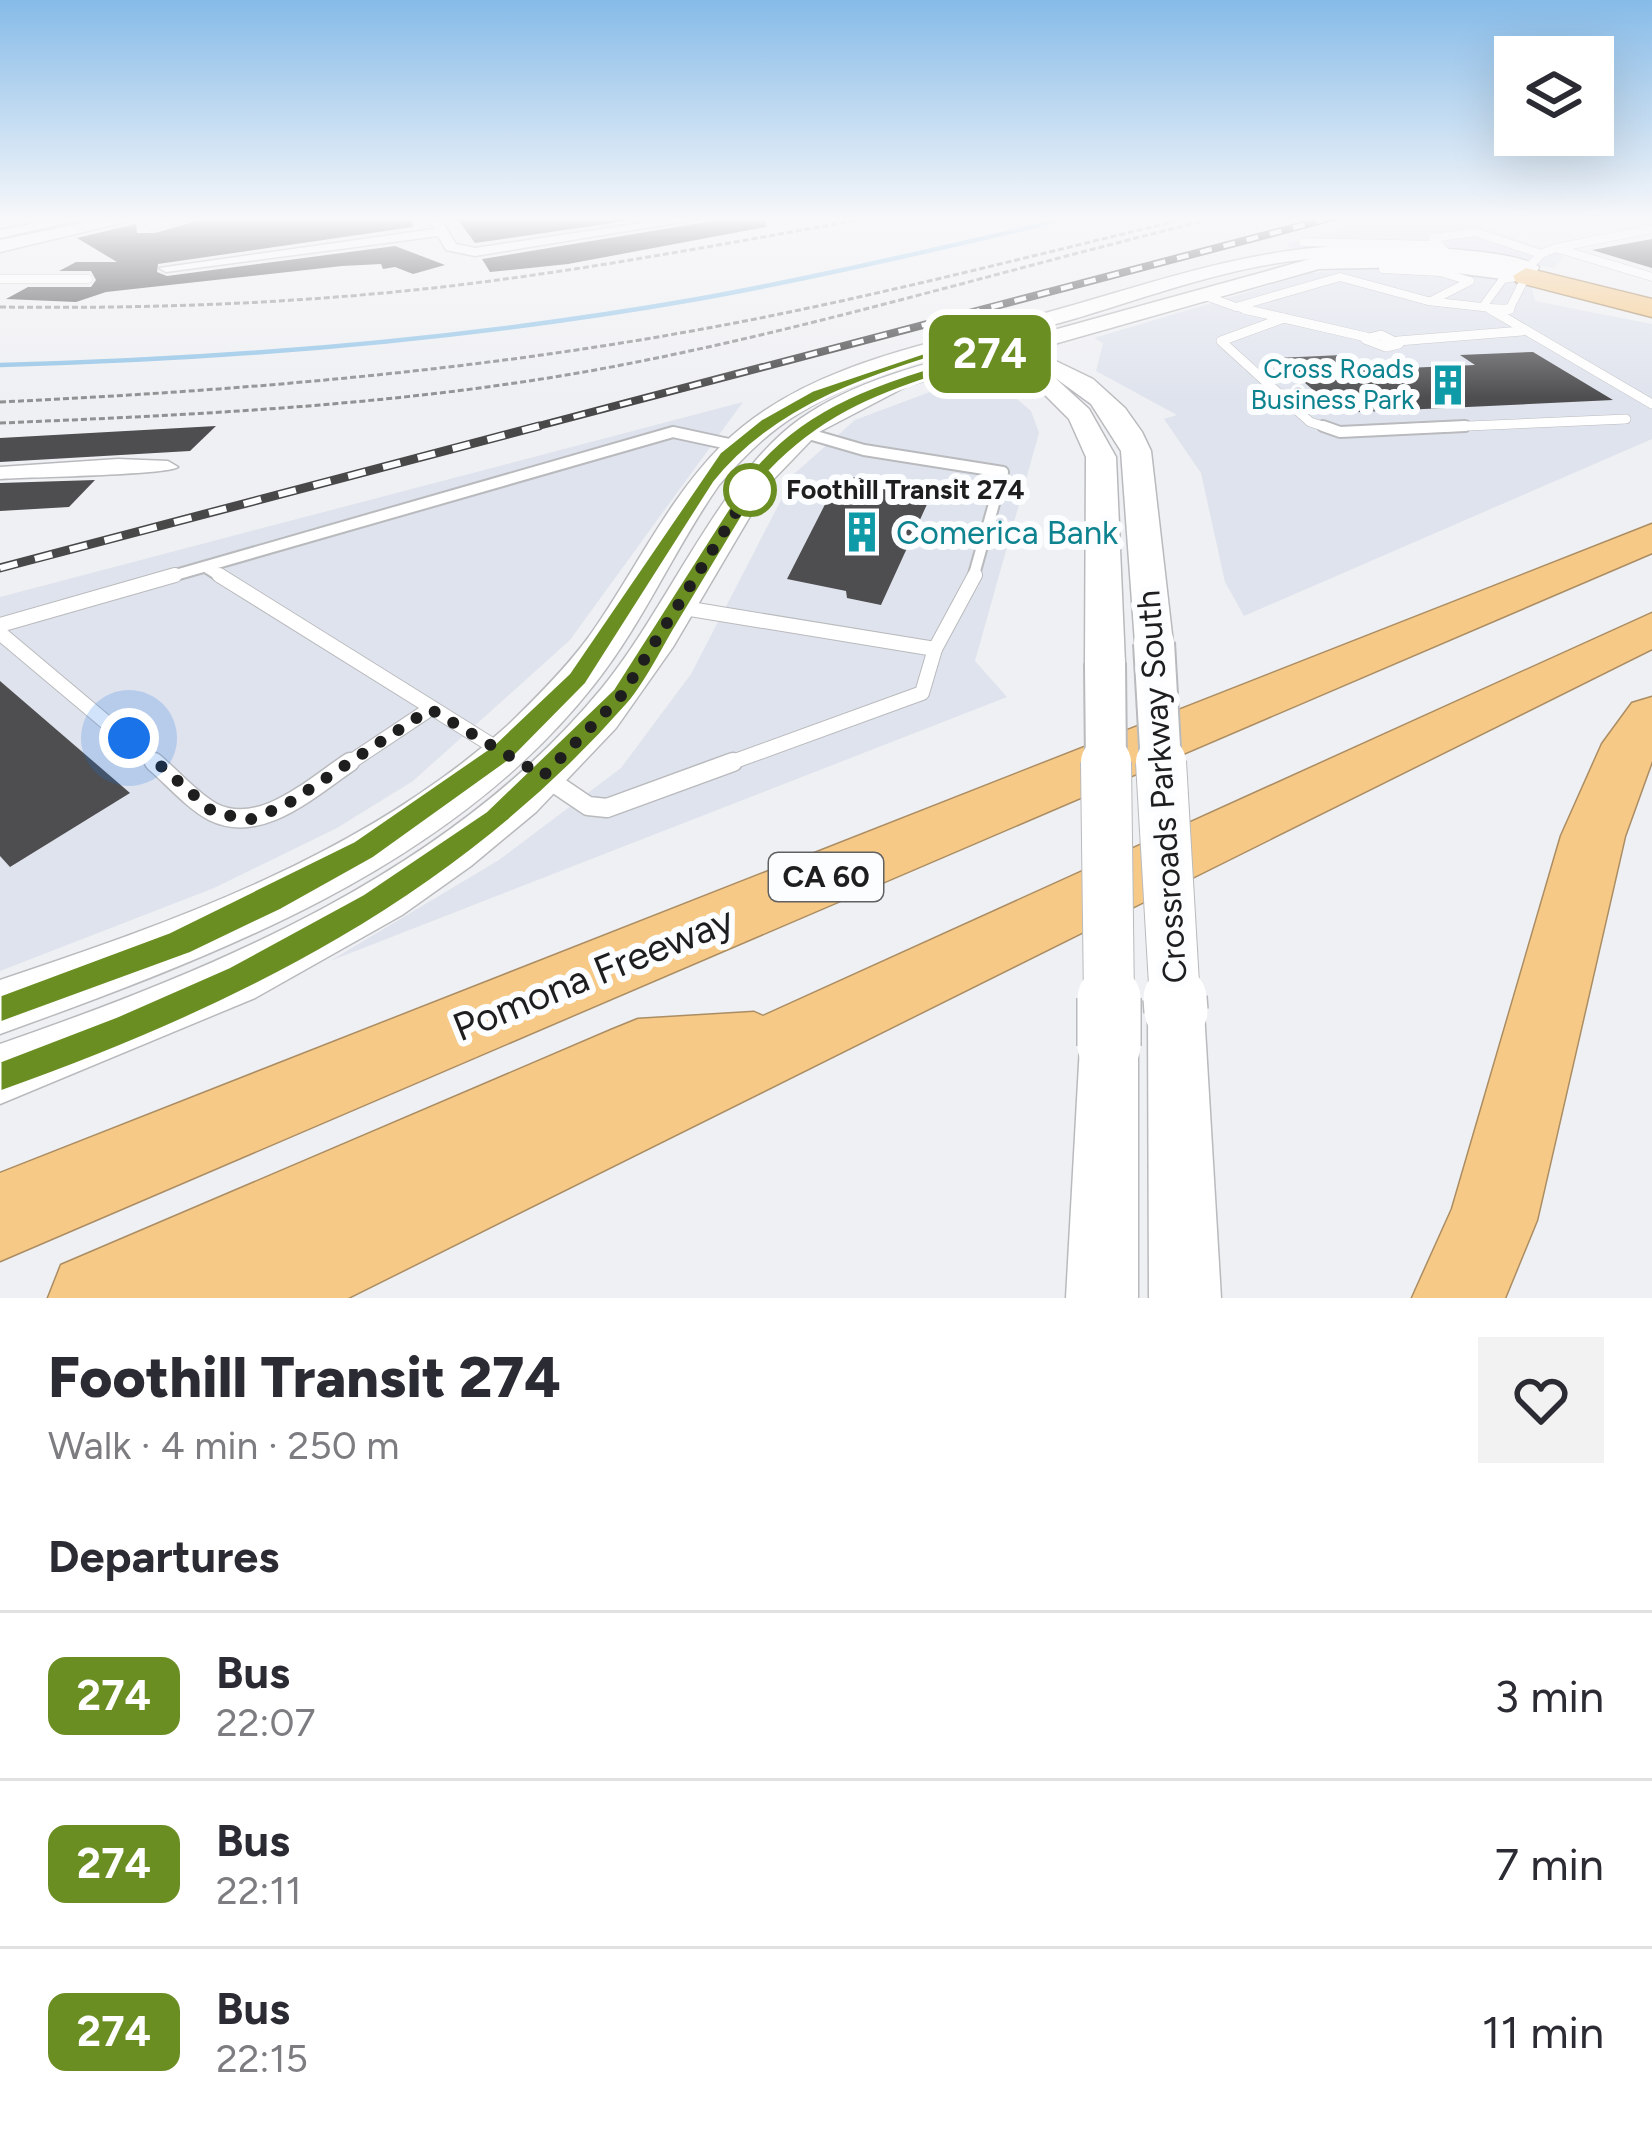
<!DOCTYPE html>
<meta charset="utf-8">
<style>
body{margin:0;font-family:Figtree,sans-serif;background:#f2f2f3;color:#2b2b33;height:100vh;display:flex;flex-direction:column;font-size:45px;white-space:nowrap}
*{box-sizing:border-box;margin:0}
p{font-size:39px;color:#7c7c81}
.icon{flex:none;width:66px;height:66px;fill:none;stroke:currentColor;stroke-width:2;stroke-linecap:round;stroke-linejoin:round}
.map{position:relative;height:1298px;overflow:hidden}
.details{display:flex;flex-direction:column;background:#fff;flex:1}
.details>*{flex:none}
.badge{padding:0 24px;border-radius:18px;font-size:42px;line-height:78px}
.fabs{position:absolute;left:1494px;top:36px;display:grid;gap:24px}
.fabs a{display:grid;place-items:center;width:120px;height:120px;border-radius:0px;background:#fff;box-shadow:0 12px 48px #0002;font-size:60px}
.you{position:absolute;width:60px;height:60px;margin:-30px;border:9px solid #fff;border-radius:50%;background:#1a73e8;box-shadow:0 0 0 18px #1a73e833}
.map>.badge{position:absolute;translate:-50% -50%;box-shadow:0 0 0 6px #fff}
h2{padding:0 48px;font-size:45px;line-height:108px}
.round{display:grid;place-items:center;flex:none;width:126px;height:126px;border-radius:0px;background:#f2f2f3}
.overview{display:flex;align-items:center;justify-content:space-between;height:204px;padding:0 48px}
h1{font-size:57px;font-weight:800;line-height:90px}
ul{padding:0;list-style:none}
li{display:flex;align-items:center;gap:36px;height:168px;padding:0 48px;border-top:3px solid #e1e1e2}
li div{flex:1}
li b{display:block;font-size:45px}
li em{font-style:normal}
li .badge{min-width:132px;font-weight:700;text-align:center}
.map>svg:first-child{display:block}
.built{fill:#dfe3ed}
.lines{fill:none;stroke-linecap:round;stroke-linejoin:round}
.stream{stroke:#94c5e7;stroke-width:4.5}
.building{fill:#4e4d4f}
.lane-far4-casing{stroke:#b9babd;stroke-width:9}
.lane-far3-casing{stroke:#b9babd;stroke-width:10}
.lane-far2-casing{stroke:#b9babd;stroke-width:14}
.lane-far1-casing{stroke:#b9babd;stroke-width:16}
.lane-casing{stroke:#b9babd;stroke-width:21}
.street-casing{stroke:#b9babd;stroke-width:3}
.secondary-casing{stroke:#b9babd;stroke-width:3}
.highway-casing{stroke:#ab8d63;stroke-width:3}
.path{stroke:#909193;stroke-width:3;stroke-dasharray:6 3;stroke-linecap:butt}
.lane-far4{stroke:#fff;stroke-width:8}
.lane-far3{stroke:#fff;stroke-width:9}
.lane-far2{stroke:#fff;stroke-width:10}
.lane-far1{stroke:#fff;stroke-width:14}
.lane{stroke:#fff;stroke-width:18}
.street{fill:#fff;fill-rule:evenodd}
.secondary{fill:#fff;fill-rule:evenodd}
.highway{fill:#f7c987;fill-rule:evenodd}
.rail-far1-casing{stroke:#484849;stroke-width:8}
.rail-casing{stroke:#484849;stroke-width:9}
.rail-far1{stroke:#fcfdff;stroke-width:4.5;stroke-dasharray:12;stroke-linecap:butt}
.rail{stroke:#fcfdff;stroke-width:6;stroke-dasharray:18;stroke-linecap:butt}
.secondary-bridge-far2-casing{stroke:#b9babd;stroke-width:44;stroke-linecap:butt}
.secondary-bridge-far1-casing{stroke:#b9babd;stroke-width:52;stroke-linecap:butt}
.secondary-bridge-casing{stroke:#b9babd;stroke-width:66;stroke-linecap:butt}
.secondary-bridge-far2{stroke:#fff;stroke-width:40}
.secondary-bridge-far1{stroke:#fff;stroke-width:50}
.secondary-bridge{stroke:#fff;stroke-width:63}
.line{fill:#6b8e23;stroke:#fff;stroke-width:3}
.walk{stroke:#1e1e1f;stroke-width:12;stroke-dasharray:0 21.6}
.stop-dot{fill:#fff;stroke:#6b8e23;stroke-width:6}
.labels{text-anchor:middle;stroke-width:12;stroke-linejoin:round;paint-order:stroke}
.far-culture-label{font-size:27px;fill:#0d838f;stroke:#fcfdff;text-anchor:end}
.far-stop-label{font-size:27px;font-weight:bold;fill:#1e1e1f;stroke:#fcfdff;text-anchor:start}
.shield{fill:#fcfdff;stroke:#616162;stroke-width:3}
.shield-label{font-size:30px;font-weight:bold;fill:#1e1e1f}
.culture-label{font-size:33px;fill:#0d838f;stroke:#fcfdff;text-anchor:start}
.street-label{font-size:33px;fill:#1e1e1f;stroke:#fcfdff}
.near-street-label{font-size:39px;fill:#1e1e1f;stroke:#fcfdff}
</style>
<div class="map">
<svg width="1652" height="1298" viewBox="0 0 1652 1298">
<rect width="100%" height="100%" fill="#eff0f3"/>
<g class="built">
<path d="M1421 217 1446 224 1463 221 1565 256 1553 268 1494 258 1338 247 1291 249 1287 244 1334 231Z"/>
<path d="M1382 266 1478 274 1532 286 1535 301 1652 324V439L1244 616 1225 582 1201 473 1164 419 1177 415 1096 371 1103 343 1094 338 1311 273Z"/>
<path d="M962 380 969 387 1005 389 1031 411 1039 433 975 661 1007 697 330 961 499 860 621 768 691 674 795 473 855 420Z"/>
<path d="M743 402 570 640 413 781 337 828 214 888 0 971V597Z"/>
</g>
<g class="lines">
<path class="stream" d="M0 365C232 359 463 340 692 300 821 277 948 246 1076 217"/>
</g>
<g class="building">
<path d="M211 217H412L413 227 158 264 157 272 167 276 395 246 445 265 413 274 395 267 383 269 381 264 342 266 106 292 76 302 6 299 28 287H91L96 280 91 271H59L76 262H117L77 238 136 224 137 233H155Z"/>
<path d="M456 217H654L475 243Z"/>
<path d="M716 217H765L766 227 568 264 490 272 482 259 713 221Z"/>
<path d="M1652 239V268L1592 250Z"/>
<path d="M1533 352 1613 400 1339 413 1277 358 1342 355 1360 370 1475 365 1460 355Z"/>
<path d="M216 426 190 451 0 462V438Z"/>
<path d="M840 475 934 489 881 605 847 598 846 591 787 579Z"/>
<path d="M95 480 69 507 0 511V483Z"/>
<path d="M0 681 130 793 10 867 0 856Z"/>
</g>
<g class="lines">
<g class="lane-far4-casing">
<g id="lane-far4">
<path d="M153 225 183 217"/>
<path d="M1303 242 1436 245"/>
<path d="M1556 248 1652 277"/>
<path d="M1449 256 1433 238 1475 232 1541 254"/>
<path d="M1529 267 1541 254 1556 248 1652 229"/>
<path d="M1383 269 1440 272 1470 281 1433 300"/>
<path d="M0 279H88"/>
<path d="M1200 294 1236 307 1340 277 1428 301 1509 310 1526 276"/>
<path d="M1241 308 1256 312"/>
<path d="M1495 312 1484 305 1503 279 1521 276"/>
</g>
</g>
<g class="lane-far3-casing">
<g id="lane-far3">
<path d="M1244 309 1366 337"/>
<path d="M1490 309 1652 404"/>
<path d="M1496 309H1510"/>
<path d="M1284 318 1221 341 1310 422 1332 429"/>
<path d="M1381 335 1399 344 1386 347 1365 339Z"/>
<path d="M1398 341 1522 331"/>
<path d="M1399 429 1626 419"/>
</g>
</g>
<g class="lane-far2-casing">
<g id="lane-far2">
<path d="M1323 426 1340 432 1465 426"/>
<path d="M802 432 864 450 1003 472 973 578"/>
<path d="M206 567 223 578"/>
<path d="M165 578 673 432 738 446"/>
</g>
</g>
<g class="lane-far1-casing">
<g id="lane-far1">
<path d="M219 575 498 749"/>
<path d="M678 607 935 649 975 575"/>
<path d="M0 625 175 575"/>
<path d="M0 633 157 765"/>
<path d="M346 765 430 709"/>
<path d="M724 765 922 693 935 649"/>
</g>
</g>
<g class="lane-casing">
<g id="lane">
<path d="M154 762C172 777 192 801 213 812 261 836 312 787 350 762"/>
<path d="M548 779 588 806 607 808 733 762"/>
</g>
</g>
<g class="street-casing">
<g id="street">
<path d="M68 217H92L0 238V230Z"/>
<path d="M427 217H439L456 244 475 248 683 217H712L475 256 446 250 438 236 166 272 159 268 434 229Z"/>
<path d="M118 459 168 461 178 467C168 475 27 477 0 479V467Z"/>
</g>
</g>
<g class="secondary-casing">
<g id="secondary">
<path d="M113 217H146L0 252V240Z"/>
<path d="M1338 246C1378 246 1511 246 1539 267L1533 280 1526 282 1410 267 1319 269 1033 350 1093 379 1125 408 1142 432 1151 451 1173 643 1168 652 1154 656 1140 652 1135 643 1121 451 1091 404 1054 377 1089 409 1116 457 1125 663 1119 672 1105 676 1091 672 1085 663 1086 457 1069 419 1032 382 1036 377 1054 376 1005 358 909 385 819 432 769 484 673 647 616 728 536 812 471 866 402 915 255 998 0 1104V1044C219 968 451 872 602 688 667 609 721 475 800 419 865 374 946 359 1021 339 1117 312 1214 286 1310 259 1229 266 1148 297 1070 320 980 346 882 363 801 412 769 431 744 456 719 485 674 549 643 624 593 686 448 870 213 957 0 1034V980C178 921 367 853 508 725 536 698 565 669 588 638 634 574 666 501 722 445 808 360 944 342 1056 310 1148 284 1241 251 1338 246Z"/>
<path d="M1176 984 1196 992 1204 1011 1221 1298H1149L1148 1011 1156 992Z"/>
<path d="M1109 1017 1130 1026 1138 1046V1298H1066L1080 1046 1088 1026Z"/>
</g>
</g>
<g class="highway-casing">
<g id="highway">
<path d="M1526 268 1652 299V317L1516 282 1513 276Z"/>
<path d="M1652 524V553L0 1261V1173Z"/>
<path d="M1652 613V649L348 1298H48L61 1265 611 1030 638 1019 754 1012 763 1016Z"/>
<path d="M1652 697V761L1625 836 1537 1220 1505 1298H1412L1452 1209 1561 836 1602 744 1632 703Z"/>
</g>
</g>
<g class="path">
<path d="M0 307C156 309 312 303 467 284 604 267 739 241 875 217"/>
<path d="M0 402C234 391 467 372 697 330 864 300 1029 256 1194 217"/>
<path d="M0 423C193 415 387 406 578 373 795 335 1007 268 1221 217"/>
</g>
<use href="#lane-far4" class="lane-far4"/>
<use href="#lane-far3" class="lane-far3"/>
<use href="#lane-far2" class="lane-far2"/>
<use href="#lane-far1" class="lane-far1"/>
<use href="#lane" class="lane"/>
<use href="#street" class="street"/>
<use href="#secondary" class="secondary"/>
<use href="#highway" class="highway"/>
<g class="rail-far1-casing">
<path id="rail-far1" d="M527 429 1334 217"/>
</g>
<g class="rail-casing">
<path id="rail" d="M0 568 539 426"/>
</g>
<use href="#rail-far1" class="rail-far1"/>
<use href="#rail" class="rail"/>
<g class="secondary-bridge-far2-casing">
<g id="secondary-bridge-far2">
<path d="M1154 643 1161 765"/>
<path d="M1105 663 1106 765"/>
</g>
</g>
<g class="secondary-bridge-far1-casing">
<g id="secondary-bridge-far1">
<path d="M1106 762 1109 1001"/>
<path d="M1161 762 1175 1001"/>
</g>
</g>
<g class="secondary-bridge-casing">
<g id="secondary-bridge">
<path d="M1109 998V1046"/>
<path d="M1175 998 1176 1011"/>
</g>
</g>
<use href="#secondary-bridge-far2" class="secondary-bridge-far2"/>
<use href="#secondary-bridge-far1" class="secondary-bridge-far1"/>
<use href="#secondary-bridge" class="secondary-bridge"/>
</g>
<linearGradient id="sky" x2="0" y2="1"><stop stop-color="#86bbe8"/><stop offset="0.55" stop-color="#f8f8fa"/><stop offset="1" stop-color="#f8f8fa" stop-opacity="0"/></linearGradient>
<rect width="1652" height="398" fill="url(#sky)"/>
<path class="line" d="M976 335H986L1011 350C991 363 963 368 940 375 873 396 820 419 770 471 739 523 707 575 676 627 661 652 647 682 628 704 459 897 238 1008 0 1092V1061L117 1016 229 967 363 894 486 811 613 689 754 468C815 395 904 376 991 349L980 343C883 372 779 401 714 483L586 684 512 759 374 858 281 910 189 954 0 1023V995L169 932 354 841 493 745 569 673 720 452 761 419 813 390Z"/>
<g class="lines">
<path class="walk" d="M129 738 213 812 249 820 284 806 430 709 543 776 622 695 750 490"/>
</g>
<defs>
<g id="building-bare" transform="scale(3.24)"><path d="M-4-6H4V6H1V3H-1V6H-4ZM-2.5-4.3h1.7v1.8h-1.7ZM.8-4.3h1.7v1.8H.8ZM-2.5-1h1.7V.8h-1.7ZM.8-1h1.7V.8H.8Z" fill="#0f9aa8" stroke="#fcfdff" stroke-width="2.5" paint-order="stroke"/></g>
</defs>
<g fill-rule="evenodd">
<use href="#building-bare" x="1448" y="385"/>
<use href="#building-bare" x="862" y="532"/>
</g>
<circle class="stop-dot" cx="750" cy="490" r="24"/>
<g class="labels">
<g class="far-culture-label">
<text x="1414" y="378">Cross Roads<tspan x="1414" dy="31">Business Park</tspan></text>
</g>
<g class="far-stop-label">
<text x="786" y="499">Foothill Transit 274</text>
</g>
<rect class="shield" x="769" y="853" width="114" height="48" rx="9"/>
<g class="shield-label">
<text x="826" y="887">CA 60</text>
</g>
<g class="culture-label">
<text x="896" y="544">Comerica Bank</text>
</g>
<g class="street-label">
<text transform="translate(1161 787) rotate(-94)" y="12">Crossroads Parkway South</text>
</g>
<g class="near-street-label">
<text transform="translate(593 973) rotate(-22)" y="14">Pomona Freeway</text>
</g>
</g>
</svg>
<div class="fabs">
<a><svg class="icon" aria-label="layers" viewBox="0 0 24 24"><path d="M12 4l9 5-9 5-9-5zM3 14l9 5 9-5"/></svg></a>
</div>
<div class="you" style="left:129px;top:738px"></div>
<b class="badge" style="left:990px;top:354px;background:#6b8e23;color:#fff">274</b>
</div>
<section class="details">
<div class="overview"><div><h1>Foothill Transit 274</h1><p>Walk · 4 min · 250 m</p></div><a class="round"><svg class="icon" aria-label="heart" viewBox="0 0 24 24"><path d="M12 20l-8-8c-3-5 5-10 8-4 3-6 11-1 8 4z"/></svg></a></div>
<h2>Departures</h2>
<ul>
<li><span class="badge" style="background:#6b8e23;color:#fff">274</span><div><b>Bus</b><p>22:07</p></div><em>3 min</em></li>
<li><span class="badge" style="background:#6b8e23;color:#fff">274</span><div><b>Bus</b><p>22:11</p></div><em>7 min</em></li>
<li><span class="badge" style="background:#6b8e23;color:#fff">274</span><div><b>Bus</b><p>22:15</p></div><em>11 min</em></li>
</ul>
</section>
